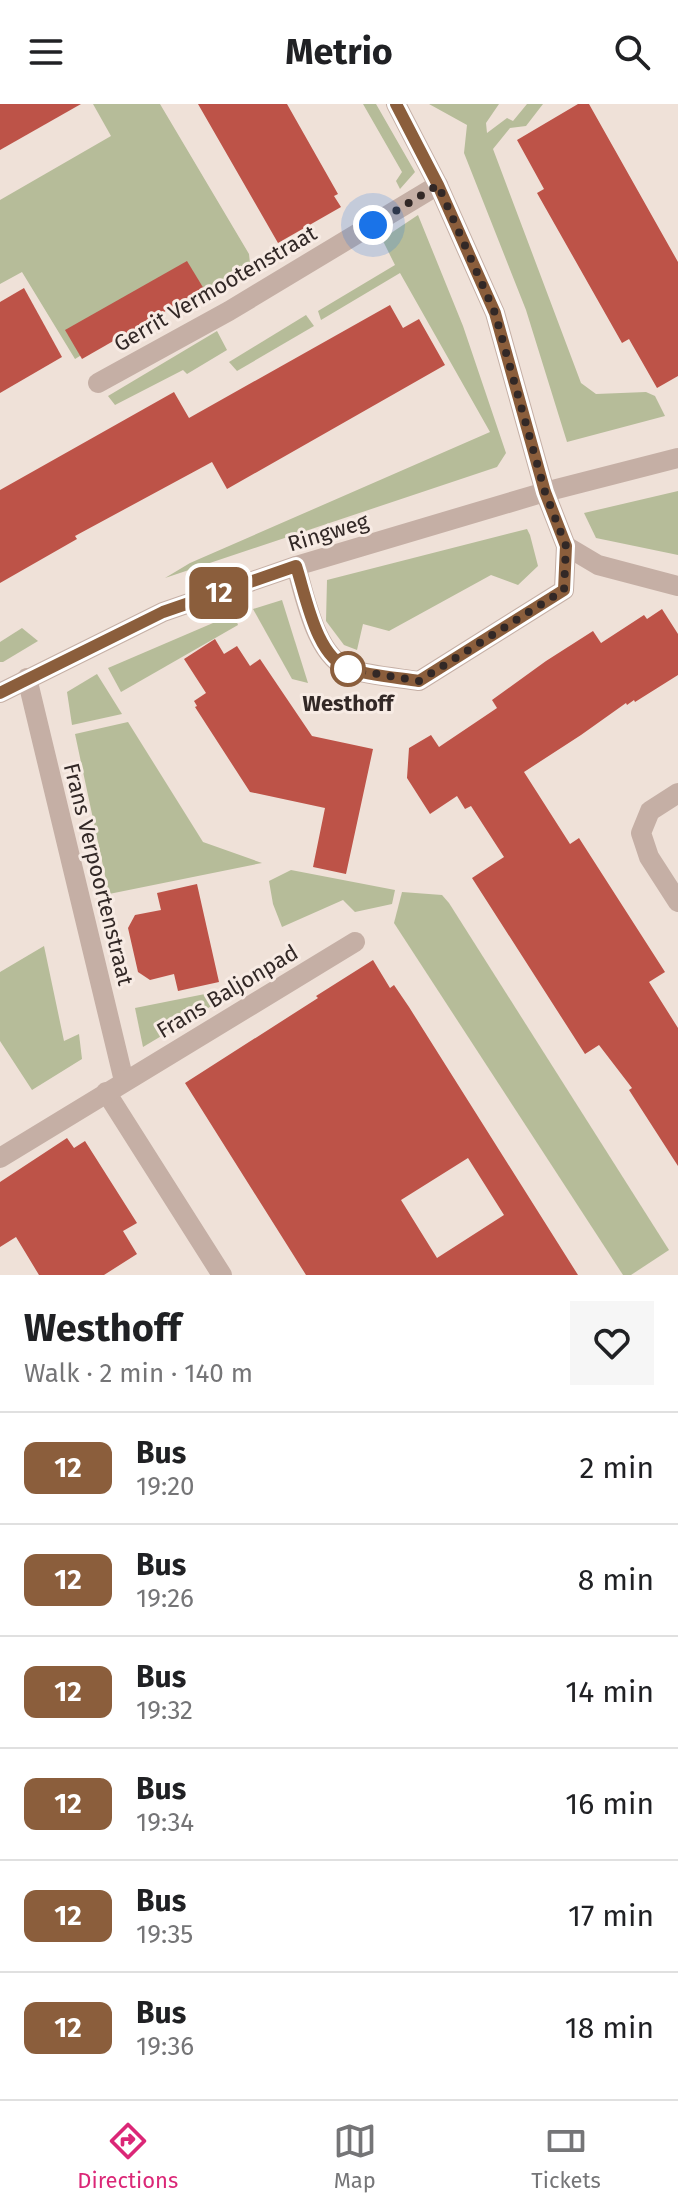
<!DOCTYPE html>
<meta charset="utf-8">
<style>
body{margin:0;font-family:"Fira Sans",sans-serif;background:#f6f6f6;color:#202124;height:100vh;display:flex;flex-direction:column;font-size:30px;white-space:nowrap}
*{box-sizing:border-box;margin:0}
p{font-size:26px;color:#757577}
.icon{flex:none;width:44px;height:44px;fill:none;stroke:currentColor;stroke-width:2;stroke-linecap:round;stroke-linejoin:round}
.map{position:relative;height:1171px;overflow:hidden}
.sheet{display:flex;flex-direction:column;background:#fff;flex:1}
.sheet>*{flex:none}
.badge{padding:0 16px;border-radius:12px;font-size:28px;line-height:52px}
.you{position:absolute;width:40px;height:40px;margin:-20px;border:6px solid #fff;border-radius:50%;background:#1a73e8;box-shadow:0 0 0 12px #1a73e833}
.map>.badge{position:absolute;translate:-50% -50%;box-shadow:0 0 0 4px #fff}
.round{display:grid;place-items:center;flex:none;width:84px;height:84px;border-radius:0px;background:#f6f6f6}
.overview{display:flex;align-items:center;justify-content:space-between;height:136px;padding:0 24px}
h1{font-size:38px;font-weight:700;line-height:60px}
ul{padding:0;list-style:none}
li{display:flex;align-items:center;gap:24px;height:112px;padding:0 24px;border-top:2px solid #e0e0e0}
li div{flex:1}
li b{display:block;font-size:30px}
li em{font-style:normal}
li .badge{min-width:88px;font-weight:700;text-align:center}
header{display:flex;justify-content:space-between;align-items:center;height:104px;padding:0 24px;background:#fff;font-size:36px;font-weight:700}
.dock{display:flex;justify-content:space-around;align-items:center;height:112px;border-top:2px solid #e0e0e0;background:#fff;font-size:22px;color:#757577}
.dock a{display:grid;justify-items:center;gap:4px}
.dock .selected{color:#db2777}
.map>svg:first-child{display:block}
.green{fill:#b6bc99}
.building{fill:#bd5348;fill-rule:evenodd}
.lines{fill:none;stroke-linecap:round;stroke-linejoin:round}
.minor{stroke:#c5afa5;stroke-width:20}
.tertiary{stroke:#c5afa5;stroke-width:20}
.line-casing{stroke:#fff;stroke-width:18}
.line{stroke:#8b5e3c;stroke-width:12}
.walk{stroke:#322826;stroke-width:8;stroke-dasharray:0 14.4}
.stop-dot{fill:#fff;stroke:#8b5e3c;stroke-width:4}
.labels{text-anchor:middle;stroke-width:6;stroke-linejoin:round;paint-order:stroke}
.street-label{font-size:22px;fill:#322826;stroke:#f7ebe4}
.stop-label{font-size:22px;font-weight:bold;fill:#322826;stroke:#f7ebe4}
</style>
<header><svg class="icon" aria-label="menu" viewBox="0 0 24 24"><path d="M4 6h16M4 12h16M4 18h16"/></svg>Metrio<svg class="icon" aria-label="search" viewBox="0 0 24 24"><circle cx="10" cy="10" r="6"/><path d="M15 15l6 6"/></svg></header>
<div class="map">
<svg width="678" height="1171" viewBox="0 0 678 1171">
<rect width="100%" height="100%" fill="#efe1d8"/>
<g class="green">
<path d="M93 0H160L249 150 251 169 203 197 196 181 75 255 22 168 0 180V96L111 32Z"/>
<path d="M363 0H376L415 68 400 85 396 77 402 68Z"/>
<path d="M429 0H499L486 19 487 29 507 14 513 17 527 0H543L526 22 510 24 493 45 581 279 596 290 646 288 655 292 665 312 567 338 526 206 464 49 467 21Z"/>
<path d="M418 111 463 222 506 349 497 363 165 474 190 459 490 328 400 169 321 216 318 207 395 161 382 135Z"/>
<path d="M306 211 314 222 237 267 229 258Z"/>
<path d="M217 227 227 246 187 270 183 266 115 301 108 292Z"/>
<path d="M678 387V451L596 434 584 409Z"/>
<path d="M527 425 530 431 538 462 518 481 491 471 389 527 363 520 357 546 344 541 326 517 327 476Z"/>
<path d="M282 496 308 579 292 575 253 505Z"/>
<path d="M234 510 238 521 121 588 108 564Z"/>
<path d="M22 524 38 537 3 558H0V538Z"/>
<path d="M97 570 122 610 72 621 67 588Z"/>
<path d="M128 618 203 738 262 759 109 790 75 630Z"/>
<path d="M291 766 395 786 392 800 355 808 343 796 282 823 273 800 269 777Z"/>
<path d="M402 788 442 791 449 799 669 1146 631 1171H623L394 819Z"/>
<path d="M44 842 64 937 79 930 82 955 32 986 0 937V868Z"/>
<path d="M245 882 143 943 135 904Z"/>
</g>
<g class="building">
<path d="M0 0H81L0 46Z"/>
<path d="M198 0H287L338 90 334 92 341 103 278 139Z"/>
<path d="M578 0H589L678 158V272L657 284 629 235 622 239 537 89 544 85 517 36Z"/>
<path d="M187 157 204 185 82 255 65 226Z"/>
<path d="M24 184 62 253 0 289V198Z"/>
<path d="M390 201 403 224 419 215 445 261 227 385 212 358 75 432 77 435 0 479V386L174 288 189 314Z"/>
<path d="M662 505 678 530V571L635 598 634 596 627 601 626 599 581 631 524 668 570 740 579 734 665 868 649 878 678 924V1062L629 986 632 984 599 941 585 950 472 774 504 753 471 702 465 705 457 692 430 710 407 674 409 644 431 631 439 643 497 604 492 596 546 557 593 527 601 539 644 511 647 515Z"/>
<path d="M215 535 224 550 237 542 250 562 260 555 312 632 373 645 346 770 313 763 325 704 250 688 195 603 197 602 194 597 206 589 184 555Z"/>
<path d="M197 780 219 878 178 887 174 870 150 876 138 868 128 824 135 811 161 806 157 789Z"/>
<path d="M373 856 390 884 394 881 409 903 578 1171H306L185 979 318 894 316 892ZM468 1054 504 1111 437 1154 401 1096Z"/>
<path d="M67 1034 74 1044 85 1037 137 1119 123 1127 137 1150 104 1171H39L16 1133 0 1143V1078Z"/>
</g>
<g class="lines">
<g class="minor">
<path d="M98 279 229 207 438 81"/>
<path d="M566 442 598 461 678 482"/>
<path d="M296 462C305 492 316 554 350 565 367 571 400 574 419 577L564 486 566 442 545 388 495 209 438 81 396 0"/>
<path d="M27 574 124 977"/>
<path d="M678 689 650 707 641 729 649 753 678 798"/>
<path d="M106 988 222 1171"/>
<path d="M0 1054 355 838"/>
</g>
<path class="tertiary" d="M0 589 163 508 296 462 545 388 678 354"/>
</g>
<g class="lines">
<g class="line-casing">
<path id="line" d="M0 589 163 508 296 462C306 492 316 554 350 565 366 571 400 574 419 577L564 486 566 442 545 388 495 209 438 81 396 0"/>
</g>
<use href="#line" class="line"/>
<path class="walk" d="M348 565 419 577 564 486 566 442 545 388 495 209 438 81 373 121"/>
</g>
<circle class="stop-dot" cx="348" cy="565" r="16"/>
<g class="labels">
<g class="street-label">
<text transform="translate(215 184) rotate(-30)" y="8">Gerrit Vermootenstraat</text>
<text transform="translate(328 428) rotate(-17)" y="8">Ringweg</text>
<text transform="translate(99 770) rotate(76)" y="8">Frans Verpoortenstraat</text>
<text transform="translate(227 887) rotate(-31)" y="8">Frans Baljonpad</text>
</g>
<g class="stop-label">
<text x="348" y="607">Westhoff</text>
</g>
</g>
</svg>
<div class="you" style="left:373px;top:121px"></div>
<b class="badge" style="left:219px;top:489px;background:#8b5e3c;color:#fff">12</b>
</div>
<section class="sheet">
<div class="overview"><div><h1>Westhoff</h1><p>Walk · 2 min · 140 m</p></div><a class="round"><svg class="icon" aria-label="heart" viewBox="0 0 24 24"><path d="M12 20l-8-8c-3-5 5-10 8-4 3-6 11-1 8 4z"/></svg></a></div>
<ul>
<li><span class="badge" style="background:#8b5e3c;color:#fff">12</span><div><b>Bus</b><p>19:20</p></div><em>2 min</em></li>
<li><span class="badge" style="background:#8b5e3c;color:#fff">12</span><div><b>Bus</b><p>19:26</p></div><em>8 min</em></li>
<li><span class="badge" style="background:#8b5e3c;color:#fff">12</span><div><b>Bus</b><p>19:32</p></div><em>14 min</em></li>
<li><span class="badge" style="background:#8b5e3c;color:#fff">12</span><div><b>Bus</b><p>19:34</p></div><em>16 min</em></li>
<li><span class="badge" style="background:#8b5e3c;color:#fff">12</span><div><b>Bus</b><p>19:35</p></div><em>17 min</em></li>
<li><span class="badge" style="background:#8b5e3c;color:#fff">12</span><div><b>Bus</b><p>19:36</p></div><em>18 min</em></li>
</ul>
</section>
<nav class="dock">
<a class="selected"><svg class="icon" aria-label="directions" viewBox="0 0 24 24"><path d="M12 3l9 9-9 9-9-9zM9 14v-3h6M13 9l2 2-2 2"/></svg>Directions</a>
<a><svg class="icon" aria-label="map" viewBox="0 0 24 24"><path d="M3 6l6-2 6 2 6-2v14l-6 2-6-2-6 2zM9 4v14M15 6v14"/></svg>Map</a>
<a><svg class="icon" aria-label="tickets" viewBox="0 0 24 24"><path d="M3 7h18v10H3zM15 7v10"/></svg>Tickets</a>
</nav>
